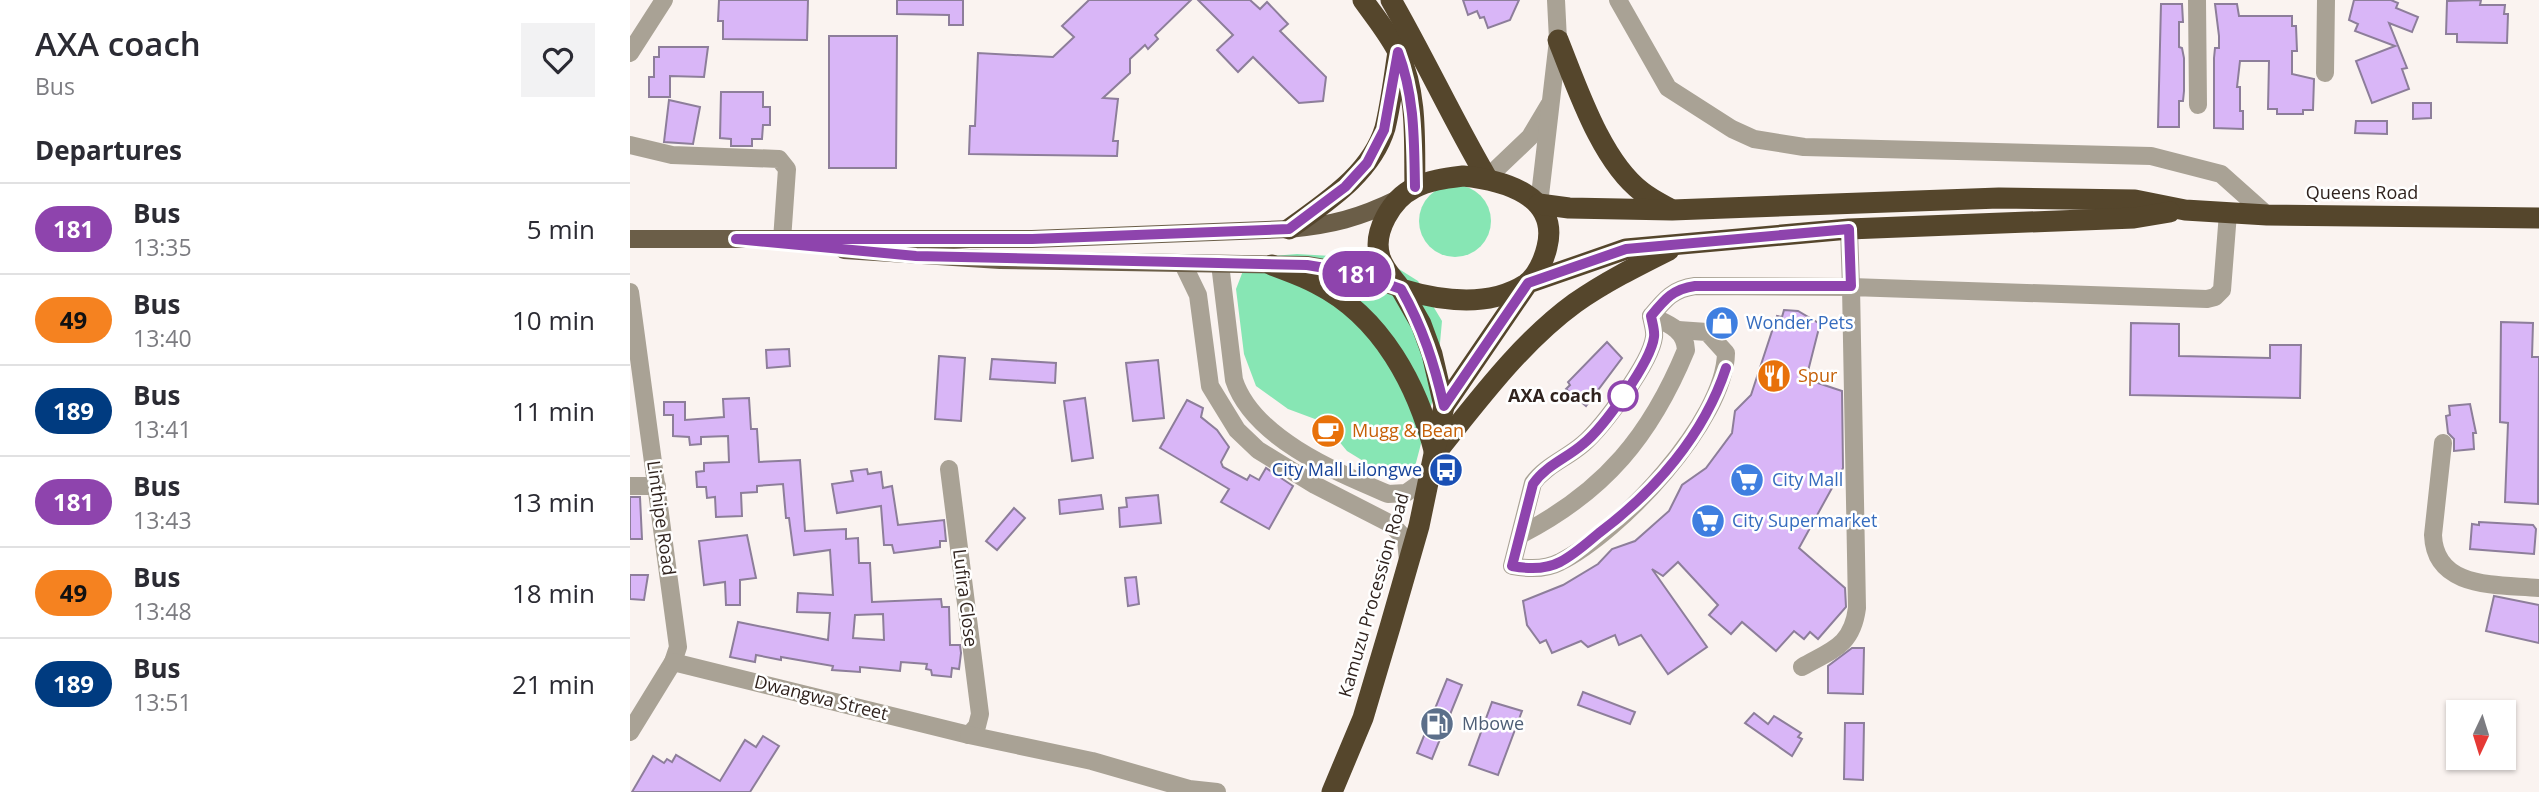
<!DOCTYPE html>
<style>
body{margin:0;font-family:"Open Sans",sans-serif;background:#f2f2f3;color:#2b2b33;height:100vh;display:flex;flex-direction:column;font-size:26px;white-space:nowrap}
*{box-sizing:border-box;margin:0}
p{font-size:23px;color:#7c7c81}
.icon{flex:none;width:38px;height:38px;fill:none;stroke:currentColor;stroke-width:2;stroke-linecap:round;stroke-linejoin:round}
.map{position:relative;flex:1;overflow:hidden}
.details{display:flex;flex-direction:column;background:#fff;width:630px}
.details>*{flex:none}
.badge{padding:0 14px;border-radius:23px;font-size:24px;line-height:46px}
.needle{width:46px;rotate:184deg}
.buttons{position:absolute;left:1816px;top:700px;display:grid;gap:14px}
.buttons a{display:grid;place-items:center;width:70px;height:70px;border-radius:0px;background:#fff;box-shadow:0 2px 5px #0004;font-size:35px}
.map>.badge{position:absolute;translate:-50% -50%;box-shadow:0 0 0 4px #fff}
h2{padding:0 35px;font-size:26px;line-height:63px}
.round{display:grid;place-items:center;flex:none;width:74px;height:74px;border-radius:0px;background:#f2f2f3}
.overview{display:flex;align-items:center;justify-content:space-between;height:119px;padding:0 35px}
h1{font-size:33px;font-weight:600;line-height:52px}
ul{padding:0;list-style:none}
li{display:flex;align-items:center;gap:21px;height:91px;padding:0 35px;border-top:2px solid #e1e1e2}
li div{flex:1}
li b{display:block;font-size:26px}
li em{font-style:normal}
li .badge{min-width:77px;font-weight:700;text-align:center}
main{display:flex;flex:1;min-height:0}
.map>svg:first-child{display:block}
.green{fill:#87e6b4}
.building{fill:#d9b6f7;stroke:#8d7e9a;stroke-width:2;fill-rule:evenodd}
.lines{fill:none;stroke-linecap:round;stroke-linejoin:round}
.minor{stroke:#a9a295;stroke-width:18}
.major{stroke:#6b5e48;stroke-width:18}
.highway{stroke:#55462c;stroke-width:21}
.line-casing{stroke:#fff;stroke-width:16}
.line{stroke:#8e44ad;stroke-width:10}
.stop-dot{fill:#fff;stroke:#8e44ad;stroke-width:3.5}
.labels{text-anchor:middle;stroke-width:5;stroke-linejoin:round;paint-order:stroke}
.street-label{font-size:18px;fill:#30231e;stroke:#fff}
.shop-label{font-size:18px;fill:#366cbe;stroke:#fff;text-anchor:start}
.food-label{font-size:18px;fill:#c56008;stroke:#fff;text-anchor:start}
.stop-label{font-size:18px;font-weight:bold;fill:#30231e;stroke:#fff;text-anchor:end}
.transit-label{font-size:18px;fill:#164399;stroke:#fff;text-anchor:end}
.service-label{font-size:18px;fill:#4e5e75;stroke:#fff;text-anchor:start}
</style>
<main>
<section class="details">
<div class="overview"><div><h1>AXA coach</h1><p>Bus</p></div><a class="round"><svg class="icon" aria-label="heart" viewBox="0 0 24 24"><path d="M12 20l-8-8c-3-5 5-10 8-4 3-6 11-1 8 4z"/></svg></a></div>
<h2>Departures</h2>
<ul>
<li><span class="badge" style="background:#8e44ad;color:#fff">181</span><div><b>Bus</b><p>13:35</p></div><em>5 min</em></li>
<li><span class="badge" style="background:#f58220;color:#111">49</span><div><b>Bus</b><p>13:40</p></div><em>10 min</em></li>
<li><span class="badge" style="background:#003b80;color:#fff">189</span><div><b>Bus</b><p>13:41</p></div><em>11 min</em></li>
<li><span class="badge" style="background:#8e44ad;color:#fff">181</span><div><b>Bus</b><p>13:43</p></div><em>13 min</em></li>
<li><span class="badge" style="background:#f58220;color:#111">49</span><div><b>Bus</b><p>13:48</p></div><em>18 min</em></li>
<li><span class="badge" style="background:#003b80;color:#fff">189</span><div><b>Bus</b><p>13:51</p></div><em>21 min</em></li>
</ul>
</section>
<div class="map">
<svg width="1909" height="792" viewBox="0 0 1909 792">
<rect width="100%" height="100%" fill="#faf3f0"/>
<g class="green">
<circle cx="825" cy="221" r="36"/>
<path d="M667 254 753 259 788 281 812 321 806 387 783 474 756 475 717 451 693 422 658 409 626 386 614 354 606 289 618 258Z"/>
</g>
<g class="building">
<path d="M89 0H178L177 40 93 39V21H88Z"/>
<path d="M267 0H333V25H319V15L267 14Z"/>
<path d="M459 0H561L525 35 528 39 518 49 515 45 500 59V73L473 98 488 99 483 141H488L487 156 339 154 340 126H345L348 53 423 57 444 37 432 26Z"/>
<path d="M568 0H620L630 9 637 2 658 24 650 31 696 77 693 101 669 103 623 57 608 72 587 50 603 35Z"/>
<path d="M833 0H889L880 20 858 28 854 17 850 18 847 11 838 15Z"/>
<path d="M1724 0H1761L1768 3 1766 8 1788 17 1782 32 1759 23 1777 68 1772 69 1779 89 1742 103 1726 61 1765 46 1725 31 1728 24 1719 20Z"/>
<path d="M1851 0 1850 5H1875L1874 14H1878L1877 43 1827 42V34H1816L1817 1Z"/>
<path d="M1531 4H1552L1553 22H1549V47L1552 48 1554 58V91L1553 101H1549V127H1528Z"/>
<path d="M1585 4H1607L1609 16H1662V26H1666L1667 51H1662V74L1684 79 1683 110H1673V114H1647V109H1638L1639 61H1610L1607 87H1610V111H1613V129L1584 128V58L1585 48H1589V36Z"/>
<path d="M199 36H267L266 168H199Z"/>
<path d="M29 47H78L74 77 40 76V97H19V77H24V57H29Z"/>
<path d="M91 92H133V107H140V125H133L132 139H122V146H101V139L90 138Z"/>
<path d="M39 100 70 107 63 144 34 142Z"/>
<path d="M1783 103H1801V118L1783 119Z"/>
<path d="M1726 121H1757V134L1725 133Z"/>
<path d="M1154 310 1168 311 1190 324 1176 379 1212 391 1213 468 1169 548 1215 588 1216 607 1188 639 1180 632 1174 639 1164 631 1146 651 1112 622 1101 634 1079 615 1088 605 1048 562 1033 576 1022 569 1077 647 1038 674 1011 635 989 645 985 635 958 647 951 641 922 653 916 640 910 643 897 625 893 601 933 585 968 564 982 549 1005 541 1039 511 1052 485 1076 468 1102 433 1105 411 1121 395 1147 316 1152 317Z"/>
<path d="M1871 322 1903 323 1902 357H1909L1908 504 1875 502 1878 423 1870 422Z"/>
<path d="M1501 323 1549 324V356L1640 358V345H1671L1670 398 1500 395Z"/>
<path d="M977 342 992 358 956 406 936 389 940 385 938 382Z"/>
<path d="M159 349 160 366 137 368 136 350Z"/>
<path d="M309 356 335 358 331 421 305 419Z"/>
<path d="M362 359 426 363 425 383 360 379Z"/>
<path d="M528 360 534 418 503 421 496 363Z"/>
<path d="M119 398 121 429H127L129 462 170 460 175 531 216 529V539L228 538 229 563H240L242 602 311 599 312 607H319L320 645H330L331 653 329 669 322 668 321 677 302 675 301 670 296 669 297 664 271 662 270 671 230 667V672L202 670 203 666 151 657V660L126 655 125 662 100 657 108 622 198 640 200 613 167 612 168 593 203 595 200 550 164 555 159 518H156L153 484 127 486V492L111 493 112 516 86 517 85 497 77 498 76 487H67L66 472 74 471V463L99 462 98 436 71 437V444L60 445 59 437 43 436V415H34V402H55V420L94 417 93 399ZM253 614 254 640 223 638 225 615Z"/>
<path d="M455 398 463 458 442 461 434 401Z"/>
<path d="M557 400 573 408 571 417 587 430 599 447 591 462 593 467 617 480 620 475 629 480 636 468 663 486 639 529 591 502 599 489 530 448Z"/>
<path d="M1840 404 1846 433H1843L1844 449 1824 451V439L1818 433 1816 416 1820 415 1819 406Z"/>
<path d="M237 469 238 474 251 472 253 488 262 486 268 525 314 520 316 541H310V547L264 553 262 545H254L251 506 207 513 202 484 223 481 221 471Z"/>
<path d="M471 495 473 509 430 514 429 500Z"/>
<path d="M528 495 531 523 490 527 489 508 497 507 496 498Z"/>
<path d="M0 497H10L12 539H0Z"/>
<path d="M384 508 395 518 367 550 356 541Z"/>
<path d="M1849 522 1903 525 1906 529 1904 554 1840 549 1842 524 1849 525Z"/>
<path d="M117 535 126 578 110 580V605H96L95 582 74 585 69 541Z"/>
<path d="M0 575H18L14 600 0 599Z"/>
<path d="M506 577 509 604 498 606 495 578Z"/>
<path d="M1864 596 1909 605V643L1856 631Z"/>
<path d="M1222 648H1234L1233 694 1198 693V666Z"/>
<path d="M817 679 832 685 802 759 787 753Z"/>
<path d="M953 692 1005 712 1000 724 948 705Z"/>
<path d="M862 702 892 711 868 775 839 765Z"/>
<path d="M1124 713 1138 724 1144 716 1171 733 1168 737 1172 739 1162 756 1115 723Z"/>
<path d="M1215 723H1234L1233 780 1214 779Z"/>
<path d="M133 736 149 746 120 792H2L23 756 34 763 37 759 42 762 46 755 90 781 115 740 126 747Z"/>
</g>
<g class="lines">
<g class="minor">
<path d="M988 0 1038 88 1102 129 1124 139 1174 147 1521 156 1591 174 1637 215"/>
<path d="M1567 0 1568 105"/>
<path d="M0 53 34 0"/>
<path d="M1695 73 1696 0"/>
<path d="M0 145 42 155 149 159 157 169 152 240"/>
<path d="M857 178 900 137 919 105"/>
<path d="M909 204 928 40 926 0"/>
<path d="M553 264 568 295 580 386 607 430 628 450 685 485 761 524 776 540 778 561"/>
<path d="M590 264 604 380C623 438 706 472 758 494L776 493 800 476"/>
<path d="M0 292 48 647 43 662 0 732"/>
<path d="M1048 330 1077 332 1096 353C1095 421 989 533 930 562 915 570 898 569 882 566L903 483C915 466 937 458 953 444 973 427 1021 362 1024 337 1025 331 1022 322 1021 316 1035 299 1043 289 1065 286L1221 287 1219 229"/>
<path d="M1813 443 1803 535C1805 590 1868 584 1909 588"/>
<path d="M0 486H27"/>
<path d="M892 534C975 491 1021 435 1056 350 1055 329 1038 324 1021 316"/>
<path d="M43 662 339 735 347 726 350 714 319 469"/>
<path d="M1172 667C1202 650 1222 646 1227 608L1221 287 1577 299 1585 297 1592 290 1598 213"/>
<path d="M339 735 462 761 559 789 587 792"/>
</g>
<g class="major">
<path d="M0 239H402L659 229C702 225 729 218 768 199"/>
<path d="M214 250 370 260 678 265 725 273 771 289"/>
</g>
<g class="highway">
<path d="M733 0C745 17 760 35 769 54 788 95 784 143 785 187"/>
<path d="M761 0C795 59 823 120 857 178"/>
<path d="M928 40C947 87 971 161 1012 192 1021 199 1031 204 1040 209"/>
<path d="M833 176C872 180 930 195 917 247 914 260 907 276 896 284 859 308 811 301 771 289 764 279 754 270 750 257 742 232 762 199 784 188 799 180 817 178 833 176Z"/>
<path d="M909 204 939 208 1042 210 1369 198 1505 200 1555 210 1637 215 1909 218"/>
<path d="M659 229C696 202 741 174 755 128 761 103 764 77 768 52"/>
<path d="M642 265C657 271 673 276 687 284 752 317 788 386 805 454 847 402 890 343 945 303 975 282 1007 266 1039 250"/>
<path d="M814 406 898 283 996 249 1219 229 1504 218 1540 212"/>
<path d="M702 792 733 718 760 627 789 526 814 406 802 354 791 324 771 289"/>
</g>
</g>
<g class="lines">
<g class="line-casing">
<path id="line" d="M785 187C784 141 785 97 768 52L754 130 737 163 715 187 659 229 402 239H106L286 256 677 265 725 273 771 289C793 328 804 363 814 406L898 283 996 249 1219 229 1221 286H1065C1043 289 1035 299 1021 316 1022 322 1025 331 1024 337 1021 362 973 428 953 444 937 458 915 466 903 484L882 566C898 569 915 570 930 562 944 555 957 543 969 533 1025 491 1074 435 1096 368"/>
</g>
<use href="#line" class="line"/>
</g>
<defs>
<g id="shop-disc" transform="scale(1.75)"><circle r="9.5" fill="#3f7fe0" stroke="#fff"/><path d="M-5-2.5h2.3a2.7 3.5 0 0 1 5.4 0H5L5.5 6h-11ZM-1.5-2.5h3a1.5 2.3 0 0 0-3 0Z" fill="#fff"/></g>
<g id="restaurant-disc" transform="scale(1.75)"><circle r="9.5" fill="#e8710a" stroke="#fff"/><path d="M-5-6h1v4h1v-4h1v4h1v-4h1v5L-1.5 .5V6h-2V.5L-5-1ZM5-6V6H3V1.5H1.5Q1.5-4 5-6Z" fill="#fff"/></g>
<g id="cafe-disc" transform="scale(1.75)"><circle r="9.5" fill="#e8710a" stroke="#fff"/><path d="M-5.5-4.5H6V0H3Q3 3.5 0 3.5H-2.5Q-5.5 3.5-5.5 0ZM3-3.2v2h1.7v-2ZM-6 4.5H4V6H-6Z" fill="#fff"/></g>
<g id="bus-disc" transform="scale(1.75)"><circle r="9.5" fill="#1a4fb4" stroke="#fff"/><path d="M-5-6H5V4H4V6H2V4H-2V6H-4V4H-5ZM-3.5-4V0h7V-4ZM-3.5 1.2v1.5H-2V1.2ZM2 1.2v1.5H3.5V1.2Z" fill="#fff"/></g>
<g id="supermarket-disc" transform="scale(1.75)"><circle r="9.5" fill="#3f7fe0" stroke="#fff"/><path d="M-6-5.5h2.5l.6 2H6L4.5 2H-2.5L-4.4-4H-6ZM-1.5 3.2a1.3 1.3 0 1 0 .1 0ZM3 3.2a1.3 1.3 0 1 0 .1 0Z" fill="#fff"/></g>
<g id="fuel-disc" transform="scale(1.75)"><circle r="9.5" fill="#5c6f8a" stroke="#fff"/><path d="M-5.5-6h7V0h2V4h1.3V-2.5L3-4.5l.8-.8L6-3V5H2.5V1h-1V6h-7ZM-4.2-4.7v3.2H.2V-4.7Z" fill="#fff"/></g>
</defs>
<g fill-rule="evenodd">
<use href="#shop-disc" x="1092" y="323"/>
<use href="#restaurant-disc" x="1144" y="376"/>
<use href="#cafe-disc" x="698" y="431"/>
<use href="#bus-disc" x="816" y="470"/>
<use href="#supermarket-disc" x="1117" y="480"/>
<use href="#supermarket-disc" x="1078" y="521"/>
<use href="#fuel-disc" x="807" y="724"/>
</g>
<circle class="stop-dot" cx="993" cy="396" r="14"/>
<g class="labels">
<g class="street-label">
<text x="1732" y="199">Queens Road</text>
<text transform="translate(31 518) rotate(82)" y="6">Linthipe Road</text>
<text transform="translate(744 595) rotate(-74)" y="6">Kamuzu Procession Road</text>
<text transform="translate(335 598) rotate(83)" y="6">Lufira Close</text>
<text transform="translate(191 698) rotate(14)" y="6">Dwangwa Street</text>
</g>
<g class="shop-label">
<text x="1116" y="329">Wonder Pets</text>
<text x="1142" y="486">City Mall</text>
<text x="1102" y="527">City Supermarket</text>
</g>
<g class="food-label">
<text x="1168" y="382">Spur</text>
<text x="722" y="437">Mugg &amp; Bean</text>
</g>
<g class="stop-label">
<text x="972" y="402">AXA coach</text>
</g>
<g class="transit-label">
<text x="792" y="476">City Mall Lilongwe</text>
</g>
<g class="service-label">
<text x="832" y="730">Mbowe</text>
</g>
</g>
</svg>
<div class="buttons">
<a><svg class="needle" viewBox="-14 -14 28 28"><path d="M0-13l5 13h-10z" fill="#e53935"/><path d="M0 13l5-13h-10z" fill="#7c7c81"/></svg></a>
</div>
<b class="badge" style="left:727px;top:274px;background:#8e44ad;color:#fff">181</b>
</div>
</main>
